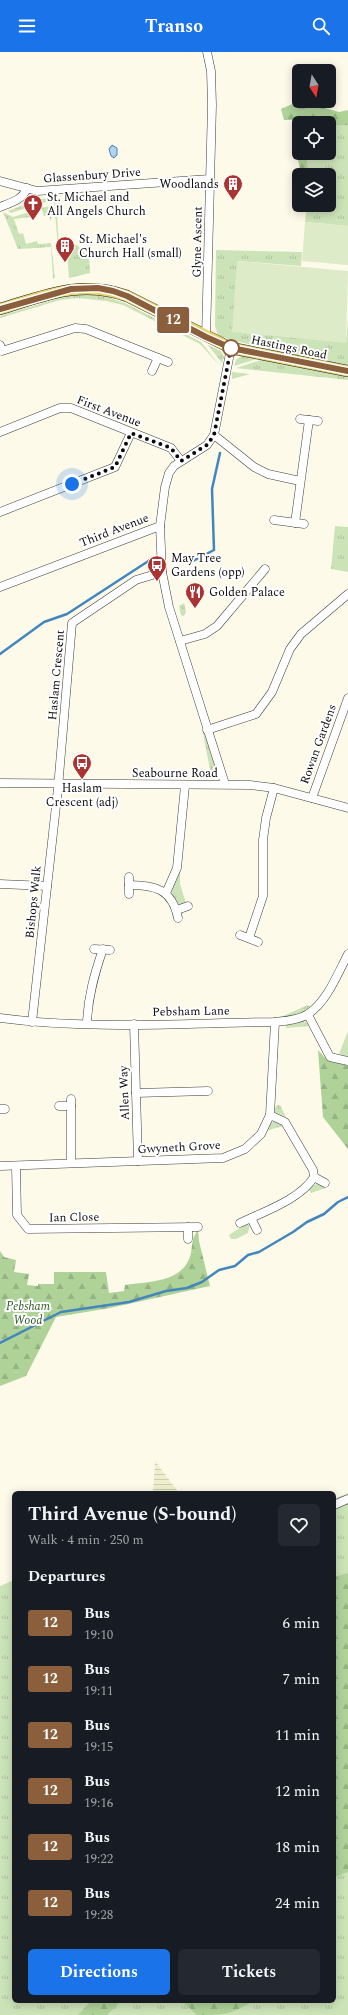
<!DOCTYPE html>
<meta charset="utf-8">
<style>
body{margin:0;font-family:Spectral,serif;background:#242831;color:#f1f3f6;height:100vh;display:flex;flex-direction:column;font-size:15px;white-space:nowrap}
*{box-sizing:border-box;margin:0}
p{font-size:13px;color:#9ea1a6}
.icon{flex:none;width:22px;height:22px;fill:none;stroke:currentColor;stroke-width:2;stroke-linecap:round;stroke-linejoin:round}
.map{position:relative;flex:1;overflow:hidden}
.panel{position:absolute;left:12px;top:1439px;width:324px;height:512px;display:flex;flex-direction:column;background:#171b24;border-radius:6px;box-shadow:0 2px 10px #0003}
.panel>*{flex:none}
.badge{padding:0 8px;border-radius:3px;font-size:14px;line-height:26px}
.needle{width:26px;rotate:169deg}
.buttons{position:absolute;left:292px;top:12px;display:grid;gap:8px}
.buttons a{display:grid;place-items:center;width:44px;height:44px;border-radius:6px;background:#171b24;box-shadow:0 2px 10px #0003;font-size:20px}
.you{position:absolute;width:20px;height:20px;margin:-10px;border:3px solid #fff;border-radius:50%;background:#1a73e8;box-shadow:0 0 0 6px #1a73e833}
.map>.badge{position:absolute;translate:-50% -50%;box-shadow:0 0 0 2px #fff}
h2{padding:0 16px;font-size:15px;line-height:36px}
.round{display:grid;place-items:center;flex:none;width:42px;height:42px;border-radius:6px;background:#242831}
.headline{display:flex;align-items:center;justify-content:space-between;height:68px;padding:0 16px}
h1{font-size:19px;font-weight:700;line-height:30px}
.primary-button{display:flex;gap:8px;margin-top:auto;padding:8px 16px}
.primary-button a{flex:1;height:46px;border-radius:6px;background:#1a73e8;color:#fff;font-size:16px;font-weight:700;line-height:46px;text-align:center}
.primary-button a+a{background:#242831;color:#f1f3f6}
ul{padding:0;list-style:none}
li{display:flex;align-items:center;gap:12px;height:56px;padding:0 16px}
li div{flex:1}
li b{display:block;font-size:15px}
li em{font-style:normal}
li .badge{min-width:44px;font-weight:700;text-align:center}
header{display:flex;justify-content:space-between;align-items:center;height:52px;padding:0 16px;background:#1a73e8;color:#fff;font-size:18px;font-weight:700}
.map>svg:first-child{display:block}
.farmland{fill:url(#farmland-rules)}
.grass{fill:url(#grass-tufts)}
.forest{fill:url(#forest-firs)}
.pitch{fill:#ddebc9}
.water{fill:url(#water-waves);stroke:#4386be}
.lines{fill:none;stroke-linecap:round;stroke-linejoin:round}
.stream{stroke:#4386be;stroke-width:2.5}
.minor-casing{stroke:#3d3d3d;stroke-width:9}
.major-casing{stroke:#1b1b1b;stroke-width:12}
.minor{stroke:#fff;stroke-width:8}
.major{stroke:#ead26d;stroke-width:11}
.line-casing{stroke:#fff;stroke-width:9}
.line{stroke:#8b5e3c;stroke-width:6}
.walk{stroke:#0a0a0a;stroke-width:4;stroke-dasharray:0 7.2}
.stop-dot{fill:#fff;stroke:#8b5e3c;stroke-width:2}
.labels{text-anchor:middle;stroke-width:4;stroke-linejoin:round;paint-order:stroke}
.street-label{font-size:12px;fill:#0a0a0a;stroke:#fff}
.poi-label{font-size:12px;fill:#0a0a0a;stroke:#fff;text-anchor:start}
.park-label{font-size:12px;font-style:italic;fill:#2b5a23;stroke:#fff}
</style>
<header><svg class="icon" aria-label="menu" viewBox="0 0 24 24"><path d="M4 6h16M4 12h16M4 18h16"/></svg>Transo<svg class="icon" aria-label="search" viewBox="0 0 24 24"><circle cx="10" cy="10" r="6"/><path d="M15 15l6 6"/></svg></header>
<div class="map">
<svg width="348" height="1963" viewBox="0 0 348 1963">
<defs>
<pattern id="farmland-rules" width="6" height="5" patternUnits="userSpaceOnUse"><rect width="6" height="5" fill="#f0efcd"/><path d="M0 2.5h6" fill="none" stroke="#ccccaf"/></pattern>
<pattern id="grass-tufts" width="24" height="20" patternUnits="userSpaceOnUse"><rect width="24" height="20" fill="#cce3b8"/><path d="M3 7l-1-3M5 7V3M7 7l1-3M15 17l-1-3M17 17v-4M19 17l1-3" fill="none" stroke="#aec19d"/></pattern>
<pattern id="forest-firs" width="22" height="20" patternUnits="userSpaceOnUse"><rect width="22" height="20" fill="#afd299"/><path d="M5 1l3.5 6h-7zM16 11l3.5 6h-7z" fill="#95b382"/></pattern>
<pattern id="water-waves" width="16" height="10" patternUnits="userSpaceOnUse"><rect width="16" height="10" fill="#b4d5ef"/><path d="M0 5q4-4 8 0t8 0" fill="none" stroke="#99b6cc"/></pattern>
</defs>
<rect width="100%" height="100%" fill="#fdfaea"/>
<path class="farmland" d="M155 1409 179 1441H153Z"/>
<g class="grass">
<path d="M348 73V174L305 170 307 153H329V123H308L307 101H329V74Z"/>
<path d="M54 145H56L59 195 77 193 89 205 90 221 69 226 67 199 58 198Z"/>
<path d="M51 146 46 150 11 161 8 159 40 147Z"/>
<path d="M50 154 51 155V170L49 164H44L41 156Z"/>
<path d="M3 160 13 165 29 160 31 165 14 167 19 182 23 181 26 192 37 189 38 192 51 191 55 226H53L51 195 18 197Z"/>
<path d="M216 198 302 200 301 214 237 209 346 290 348 267V313L308 306 231 288 218 283 215 274Z"/>
<path d="M82 242 107 245 125 251 201 290 221 315 200 292 123 253 106 249 77 246 60 248 0 266V264L59 246Z"/>
<path d="M208 293 221 299 224 305 222 311Z"/>
<path d="M241 304 257 307 234 314 236 308Z"/>
<path d="M264 307 348 323V328L236 316Z"/>
<path d="M232 320 250 322 232 327Z"/>
<path d="M335 474 348 475V520L331 517Z"/>
<path d="M184 551 186 560 184 564 181 563 179 554Z"/>
<path d="M204 679 216 717 215 724 212 728 203 681Z"/>
<path d="M180 819V832L186 851C181 853 178 853 175 849 167 840 176 829 180 819Z"/>
<path d="M308 953 311 955C303 962 294 965 284 966L283 964Z"/>
<path d="M302 969 306 970 309 974 286 976V973Z"/>
<path d="M348 979V1005L339 1002Z"/>
<path d="M277 1053H280L286 1065 275 1060 274 1057Z"/>
<path d="M275 1069 283 1074 266 1079 271 1071Z"/>
<path d="M317 1131 326 1136 311 1141 309 1138Z"/>
<path d="M246 1172 250 1173 248 1181 236 1187H231L229 1183Z"/>
<path d="M348 1441V1963H0V1534L14 1528V1949H334V1447Z"/>
</g>
<g class="forest">
<path d="M299 49 339 60 348 58V73L329 74V71H299V101H307L308 123H301L293 81 300 68H284L281 57Z"/>
<path d="M318 998 327 1008 348 1014V1097L323 1065Z"/>
<path d="M198 1178 199 1189 210 1234 110 1256 56 1265 26 1324 0 1334V1199L4 1205 16 1208 14 1220 29 1222 27 1233 38 1234V1232H54V1220H106L109 1241 124 1239 125 1233C150 1229 184 1231 191 1201 193 1190 191 1188 198 1178Z"/>
<path d="M348 1521V1820L334 1825V1525Z"/>
<path d="M91 1949H121L107 1963H78Z"/>
<path d="M182 1949H253C231 1963 224 1963 197 1963Z"/>
</g>
<g class="pitch">
<path d="M305 170 348 174V213L302 209Z"/>
<path d="M237 209 348 219 346 291 232 280Z"/>
</g>
<path class="water" d="M112 93 117 96V103L114 106 111 104 109 97Z"/>
<g class="lines">
<g class="stream">
<path d="M193 509 214 498 212 437 220 401"/>
<path d="M0 602 44 570 67 562 150 508"/>
<path d="M0 1291 61 1260 129 1250 166 1239 187 1236 202 1230 219 1218 235 1214 248 1203 259 1200 293 1180 307 1170 324 1162 338 1150 348 1145"/>
</g>
<g class="minor-casing">
<g id="minor">
<path d="M0 129 37 139 210 127"/>
<path d="M0 155C10 151 23 148 27 136"/>
<path d="M206 285 212 53 211 19 207 0"/>
<path d="M0 293 2 299 75 276 86 277 168 310"/>
<path d="M152 319 158 306"/>
<path d="M300 367 318 369"/>
<path d="M0 380 60 356H71L171 396 181 409"/>
<path d="M214 383 254 415 268 422 300 429"/>
<path d="M0 460 115 415 131 381"/>
<path d="M274 468 304 472"/>
<path d="M295 471 309 368"/>
<path d="M0 535 160 474"/>
<path d="M180 589 205 582 217 574 265 517"/>
<path d="M207 678 256 662 272 640 290 597 301 582 348 542"/>
<path d="M0 731 250 733 274 736 348 756"/>
<path d="M225 732 169 555 162 520 160 474 165 435 169 421 174 414 207 393 214 383 231 296"/>
<path d="M312 746 348 646"/>
<path d="M129 825V842"/>
<path d="M0 832 47 834"/>
<path d="M129 833C155 833 172 837 178 866"/>
<path d="M166 841 177 816 185 734"/>
<path d="M177 858 188 854"/>
<path d="M240 883 258 890"/>
<path d="M249 886 263 844V788L266 766 274 736"/>
<path d="M94 897 110 898"/>
<path d="M308 963 330 1005 348 1009"/>
<path d="M0 966C90 978 184 971 275 970 285 969 299 968 308 962 327 950 338 921 348 902"/>
<path d="M32 970 58 736 72 571 136 528 162 520"/>
<path d="M87 971C88 945 94 923 103 897"/>
<path d="M134 972 138 1109"/>
<path d="M136 1041 208 1039"/>
<path d="M71 1047V1111"/>
<path d="M59 1054H71"/>
<path d="M0 1057H5"/>
<path d="M0 1114 223 1106 245 1097 261 1082 270 1063 275 970"/>
<path d="M16 1114 17 1163 28 1177 198 1175"/>
<path d="M314 1125 325 1131"/>
<path d="M251 1166 257 1178"/>
<path d="M240 1171C263 1160 301 1147 314 1125L313 1118 285 1070 270 1063"/>
<path d="M188 1175V1187"/>
<path d="M334 1453 348 1447"/>
</g>
</g>
<g class="major-casing">
<path id="major" d="M0 257C44 244 81 227 127 244L231 296 348 319"/>
</g>
<use href="#minor" class="minor"/>
<use href="#major" class="major"/>
</g>
<g class="lines">
<g class="line-casing">
<path id="line" d="M0 257 71 237 98 236 113 239 127 244 206 285 231 296 348 319"/>
</g>
<use href="#line" class="line"/>
<path class="walk" d="M72 432 115 415 131 381 171 396 181 409 207 393 214 383 231 296"/>
</g>
<defs>
<g id="building-pin" transform="scale(1)"><path d="M0 17L-7.5 6A9.5 9.5 0 1 1 7.5 6Z" fill="#ab3332" stroke="#fff"/><path d="M-4-6H4V6H1V3H-1V6H-4ZM-2.5-4.3h1.7v1.8h-1.7ZM.8-4.3h1.7v1.8H.8ZM-2.5-1h1.7V.8h-1.7ZM.8-1h1.7V.8H.8Z" fill="#fff"/></g>
<g id="church-pin" transform="scale(1)"><path d="M0 17L-7.5 6A9.5 9.5 0 1 1 7.5 6Z" fill="#ab3332" stroke="#fff"/><path d="M-1.2-6h2.4v3.5h3.3v2.4h-3.3V6h-2.4V-.1h-3.3v-2.4h3.3Z" fill="#fff"/></g>
<g id="bus-pin" transform="scale(1)"><path d="M0 17L-7.5 6A9.5 9.5 0 1 1 7.5 6Z" fill="#ab3332" stroke="#fff"/><path d="M-5-6H5V4H4V6H2V4H-2V6H-4V4H-5ZM-3.5-4V0h7V-4ZM-3.5 1.2v1.5H-2V1.2ZM2 1.2v1.5H3.5V1.2Z" fill="#fff"/></g>
<g id="restaurant-pin" transform="scale(1)"><path d="M0 17L-7.5 6A9.5 9.5 0 1 1 7.5 6Z" fill="#ab3332" stroke="#fff"/><path d="M-5-6h1v4h1v-4h1v4h1v-4h1v5L-1.5 .5V6h-2V.5L-5-1ZM5-6V6H3V1.5H1.5Q1.5-4 5-6Z" fill="#fff"/></g>
</defs>
<g fill-rule="evenodd">
<use href="#building-pin" x="233" y="132"/>
<use href="#church-pin" x="33" y="152"/>
<use href="#building-pin" x="65" y="194"/>
<use href="#bus-pin" x="157" y="513"/>
<use href="#restaurant-pin" x="195" y="540"/>
<use href="#bus-pin" x="82" y="711"/>
</g>
<circle class="stop-dot" cx="231" cy="296" r="8"/>
<g class="labels">
<g class="street-label">
<text transform="translate(92 123) rotate(-4)" y="4">Glassenbury Drive</text>
<text transform="translate(197 190) rotate(-89)" y="4">Glyne Ascent</text>
<text transform="translate(289 295) rotate(12)" y="4">Hastings Road</text>
<text transform="translate(109 359) rotate(21)" y="4">First Avenue</text>
<text transform="translate(114 478) rotate(-21)" y="4">Third Avenue</text>
<text transform="translate(56 623) rotate(-85)" y="4">Haslam Crescent</text>
<text transform="translate(318 692) rotate(-70)" y="4">Rowan Gardens</text>
<text x="175" y="725">Seabourne Road</text>
<text transform="translate(33 850) rotate(-84)" y="4">Bishops Walk</text>
<text transform="translate(191 959) rotate(-1)" y="4">Pebsham Lane</text>
<text transform="translate(124 1041) rotate(-92)" y="4">Allen Way</text>
<text transform="translate(179 1095) rotate(-3)" y="4">Gwyneth Grove</text>
<text transform="translate(74 1165) rotate(-1)" y="4">Ian Close</text>
</g>
<g class="poi-label">
<text x="219" y="136" text-anchor="end">Woodlands</text>
<text x="47" y="149">St. Michael and<tspan x="47" dy="14">All Angels Church</tspan></text>
<text x="79" y="191">St. Michael's<tspan x="79" dy="14">Church Hall (small)</tspan></text>
<text x="171" y="510">May Tree<tspan x="171" dy="14">Gardens (opp)</tspan></text>
<text x="209" y="544">Golden Palace</text>
<text x="82" y="740" text-anchor="middle">Haslam<tspan x="82" dy="14">Crescent (adj)</tspan></text>
</g>
<g class="park-label">
<text x="28" y="1258">Pebsham<tspan x="28" dy="14">Wood</tspan></text>
</g>
</g>
</svg>
<div class="buttons">
<a><svg class="needle" viewBox="-14 -14 28 28"><path d="M0-13l5 13h-10z" fill="#e53935"/><path d="M0 13l5-13h-10z" fill="#9ea1a6"/></svg></a>
<a><svg class="icon" aria-label="locate" viewBox="0 0 24 24"><circle cx="12" cy="12" r="6"/><path d="M12 2v4M12 18v4M2 12h4M18 12h4"/></svg></a>
<a><svg class="icon" aria-label="layers" viewBox="0 0 24 24"><path d="M12 4l9 5-9 5-9-5zM3 14l9 5 9-5"/></svg></a>
</div>
<div class="you" style="left:72px;top:432px"></div>
<b class="badge" style="left:173px;top:268px;background:#8b5e3c;color:#fff">12</b>
<section class="panel">
<div class="headline"><div><h1>Third Avenue (S-bound)</h1><p>Walk · 4 min · 250 m</p></div><a class="round"><svg class="icon" aria-label="heart" viewBox="0 0 24 24"><path d="M12 20l-8-8c-3-5 5-10 8-4 3-6 11-1 8 4z"/></svg></a></div>
<h2>Departures</h2>
<ul>
<li><span class="badge" style="background:#8b5e3c;color:#fff">12</span><div><b>Bus</b><p>19:10</p></div><em>6 min</em></li>
<li><span class="badge" style="background:#8b5e3c;color:#fff">12</span><div><b>Bus</b><p>19:11</p></div><em>7 min</em></li>
<li><span class="badge" style="background:#8b5e3c;color:#fff">12</span><div><b>Bus</b><p>19:15</p></div><em>11 min</em></li>
<li><span class="badge" style="background:#8b5e3c;color:#fff">12</span><div><b>Bus</b><p>19:16</p></div><em>12 min</em></li>
<li><span class="badge" style="background:#8b5e3c;color:#fff">12</span><div><b>Bus</b><p>19:22</p></div><em>18 min</em></li>
<li><span class="badge" style="background:#8b5e3c;color:#fff">12</span><div><b>Bus</b><p>19:28</p></div><em>24 min</em></li>
</ul>
<div class="primary-button"><a>Directions</a><a>Tickets</a></div>
</section>
</div>
